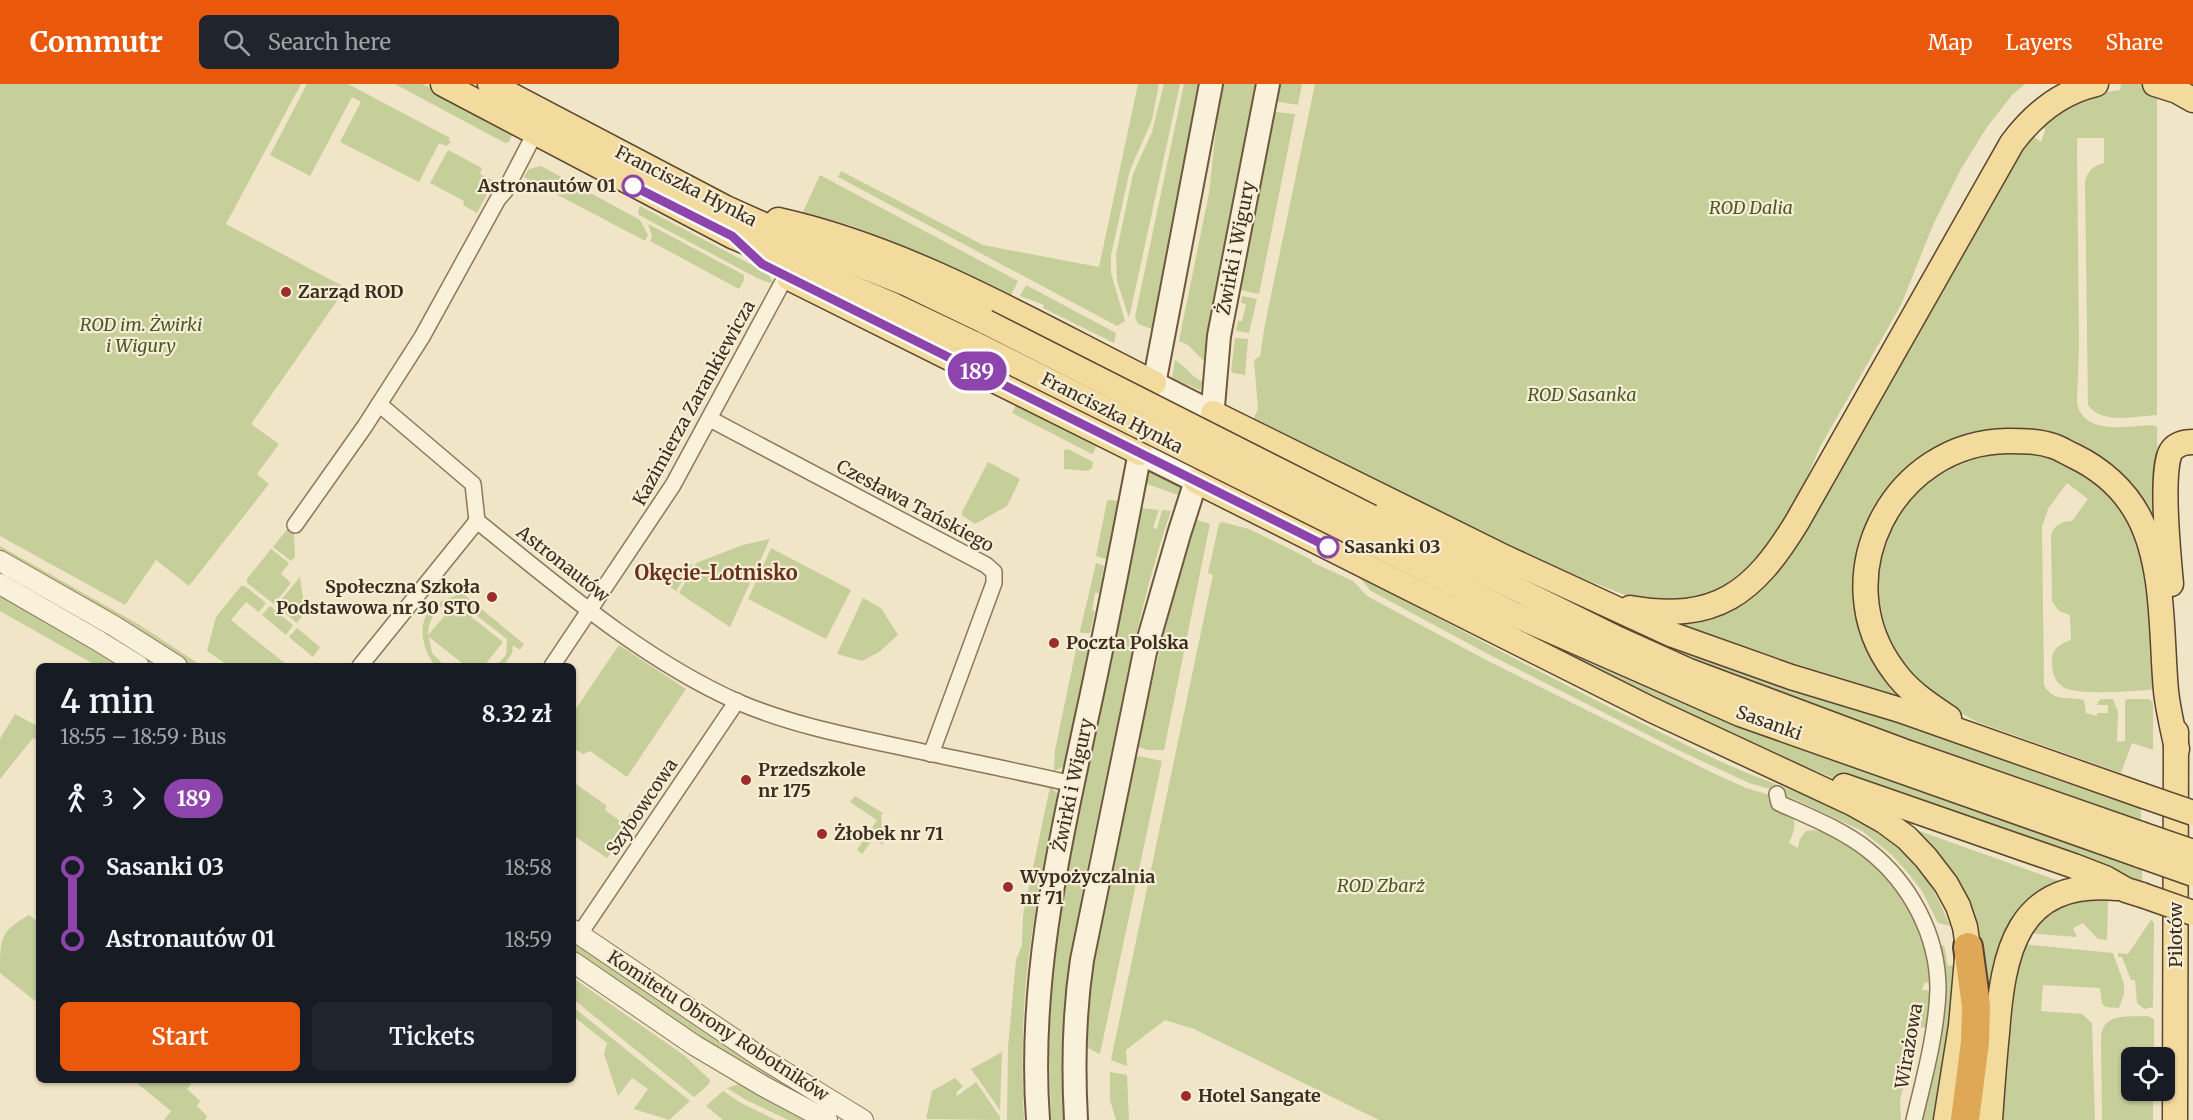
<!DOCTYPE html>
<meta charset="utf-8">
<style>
body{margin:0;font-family:Merriweather,serif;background:#20242c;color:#f1f3f6;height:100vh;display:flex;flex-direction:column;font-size:22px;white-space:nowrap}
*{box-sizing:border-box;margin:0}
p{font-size:20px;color:#9ea1a6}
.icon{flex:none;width:33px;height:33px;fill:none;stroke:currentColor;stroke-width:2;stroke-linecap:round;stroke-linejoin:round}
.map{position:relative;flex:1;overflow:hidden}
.drawer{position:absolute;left:36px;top:579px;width:540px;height:420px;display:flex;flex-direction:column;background:#171b24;border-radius:9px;box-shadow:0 2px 4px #0004}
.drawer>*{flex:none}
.badge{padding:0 12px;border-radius:20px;font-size:21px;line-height:39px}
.fabs{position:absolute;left:2121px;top:963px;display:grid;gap:12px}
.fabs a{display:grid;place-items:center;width:54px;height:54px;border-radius:9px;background:#171b24;box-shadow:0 2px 4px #0004;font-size:30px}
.map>.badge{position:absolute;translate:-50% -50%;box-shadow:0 0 0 3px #fff}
.legs{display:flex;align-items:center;gap:9px;height:66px;padding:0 24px;font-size:20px}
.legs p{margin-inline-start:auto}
.overview{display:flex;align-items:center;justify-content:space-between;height:102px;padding:0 24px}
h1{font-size:33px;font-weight:600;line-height:45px}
.action{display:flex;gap:12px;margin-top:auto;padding:12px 24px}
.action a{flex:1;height:69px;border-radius:9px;background:#ea580c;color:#fff;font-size:24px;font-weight:600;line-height:69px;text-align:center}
.action a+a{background:#20242c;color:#f1f3f6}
ul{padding:0 24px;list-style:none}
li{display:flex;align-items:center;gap:21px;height:72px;font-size:22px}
li i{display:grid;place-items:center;width:9px;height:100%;margin:0 8px;background:currentColor}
li i::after{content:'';width:15px;height:15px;margin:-8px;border:4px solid;border-radius:50%;background:#171b24}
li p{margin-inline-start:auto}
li:first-child i{background:linear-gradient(#0000 50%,currentColor 0)}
li:last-child i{background:linear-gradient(currentColor 50%,#0000 0)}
header{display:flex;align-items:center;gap:36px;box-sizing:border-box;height:84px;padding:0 30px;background:#ea580c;color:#fff}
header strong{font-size:28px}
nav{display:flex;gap:33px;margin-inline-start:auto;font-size:21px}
.search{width:420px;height:54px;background:#20242c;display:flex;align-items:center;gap:15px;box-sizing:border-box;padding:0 21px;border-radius:9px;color:#9ea1a6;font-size:22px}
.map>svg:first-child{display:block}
.green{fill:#c6ce9a}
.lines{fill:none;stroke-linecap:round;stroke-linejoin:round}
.minor-casing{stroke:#8c775b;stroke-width:18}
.tertiary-casing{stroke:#8c775b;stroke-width:22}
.secondary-casing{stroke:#6e583e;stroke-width:26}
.primary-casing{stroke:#5a452f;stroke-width:27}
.motorway-casing{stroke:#5a452f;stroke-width:32}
.minor{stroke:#faf1da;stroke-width:15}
.tertiary{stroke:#faf1da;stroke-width:20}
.secondary{stroke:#faf1da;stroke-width:22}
.primary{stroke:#f3db9e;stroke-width:24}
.motorway{stroke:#dfa857;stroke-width:28}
.primary-bridge-casing{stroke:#5a452f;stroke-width:27;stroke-linecap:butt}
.primary-bridge{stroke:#f3db9e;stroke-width:24}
.line-1-casing{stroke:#fff;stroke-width:14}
.line-1{stroke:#8e44ad;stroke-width:9}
.stop-1-dot{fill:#fff;stroke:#8e44ad;stroke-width:3}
.poi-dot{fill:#9c2d2a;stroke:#f7eed6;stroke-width:2}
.labels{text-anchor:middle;stroke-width:4.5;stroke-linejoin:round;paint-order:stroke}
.stop-label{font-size:18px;font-weight:bold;fill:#3c2e1f;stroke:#f7eed6;text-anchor:end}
.street-label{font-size:18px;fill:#3c2e1f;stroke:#f7eed6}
.park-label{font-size:18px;font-style:italic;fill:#4a5925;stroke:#f7eed6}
.poi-label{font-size:18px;font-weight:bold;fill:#3c2e1f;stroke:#f7eed6;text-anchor:start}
.neighbourhood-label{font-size:20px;font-weight:bold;fill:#69301e;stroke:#f7eed6}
</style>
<header>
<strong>Commutr</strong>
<div class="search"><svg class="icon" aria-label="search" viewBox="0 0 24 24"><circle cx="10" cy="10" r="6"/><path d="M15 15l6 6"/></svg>Search here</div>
<nav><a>Map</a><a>Layers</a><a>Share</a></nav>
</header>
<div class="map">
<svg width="2193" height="1036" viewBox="0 0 2193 1036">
<rect width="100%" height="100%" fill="#f0e5c7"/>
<g class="green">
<path d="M0 0H301L226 140 346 204 251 340 279 360 257 390 269 400 189 502 156 476 125 521 0 452Z"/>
<path d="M307 0H348L450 54 449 57 451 58 446 62 439 59 419 98 340 58 361 18 352 13 310 92 270 71Z"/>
<path d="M395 0H423L511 47 513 49 509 58 505 59Z"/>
<path d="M1138 0H1159L1152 36 1130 86 1111 171V189L1125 237 1117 242 838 93 841 87 983 161 1099 183Z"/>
<path d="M1164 0H1180L1129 234 1117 197 1116 171 1133 90 1152 48Z"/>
<path d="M1184 0H1201L1152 245 1138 240 1135 233Z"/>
<path d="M1221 0H1259L1207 252 1204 277 1188 261 1179 257 1209 109Z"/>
<path d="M1276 0H1302L1298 21 1274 17Z"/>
<path d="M1315 0H2025L2012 11 1987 43 1961 85 1933 141 1901 221 1820 363 1798 415 1775 457 1730 502 1704 514 1683 518 1647 516 1625 511 1553 483 1253 336 1258 325 1254 276 1260 272 1265 240Z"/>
<path d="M2121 0H2157V331C2137 332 2101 341 2088 321L2085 98C2087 87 2093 82 2104 79V54H2077L2079 262 2077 318C2082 352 2128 342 2153 341L2157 343 2158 447 2090 369 1934 367 1858 477 1898 611 1793 579 1682 541 1683 538 1736 520 2030 50 2041 58 2045 47 2042 38C2061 19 2093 9 2120 6Z"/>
<path d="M1276 28 1295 30 1259 210 1240 206 1272 29Z"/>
<path d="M448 66 482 84 480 90 494 97 477 129 463 121 464 117 430 99Z"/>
<path d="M541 82 640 136 648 151 645 157 524 93 529 85Z"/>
<path d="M820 91 1018 197 1010 213 905 164 849 141 804 136 802 130Z"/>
<path d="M640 122 769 190 773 200 757 194 639 131 638 127Z"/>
<path d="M648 140 744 191V196L739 205 650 157 652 152Z"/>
<path d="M1026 201 1116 249 1114 259 1043 224 1044 221 1020 212Z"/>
<path d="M1242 212 1257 215 1249 249 1236 247 1238 237H1242L1246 220 1241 219Z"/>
<path d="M1235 254 1248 255 1245 291 1233 289 1231 287Z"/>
<path d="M1175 276C1186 282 1191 293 1203 298L1200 306 1172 294Z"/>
<path d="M1017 319 1097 359 1094 368 1092 370 1012 329Z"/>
<path d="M1068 365 1093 378 1092 384 1088 387 1064 385V366Z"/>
<path d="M2004 365C2018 367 2036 366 2049 371 2060 376 2090 390 2098 397 2157 448 2152 533 2153 604L2150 606C2131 607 2078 612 2063 603 2054 597 2052 588 2052 578 2051 565 2060 560 2071 556L2070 531 2059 527 2052 517 2051 451C2054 441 2062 437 2072 437L2088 415 2067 399 2048 425 2042 443 2044 601C2054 619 2068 612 2084 616L2086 629 2097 632V629H2108V621H2097L2098 618 2101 615H2113L2118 628 2117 658 2125 657V618L2126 615H2149L2153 619V666L2132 659 2121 689 1977 638 1941 618 1902 582 1881 541 1876 493 1889 441 1916 404 1957 376Z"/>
<path d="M988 378 1020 395 1007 422 975 440 962 431V428Z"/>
<path d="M1148 386 1181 401 1178 411 1144 399 1146 388Z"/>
<path d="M1110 416 1120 417 1109 476 1096 472 1107 417Z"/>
<path d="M1140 424 1159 426 1153 444 1157 445 1162 426 1171 427C1142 511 1126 598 1108 684 1084 800 1056 916 1065 1036H1051L1049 951 1055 842Z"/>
<path d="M1197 436 1210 440 1164 666H1148L1139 663 1138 658 1173 511Z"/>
<path d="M1222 438 1249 445 1312 476V478L1353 497 1367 512 1486 576 1717 691 1746 704 1773 712 1770 718C1793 729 1801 733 1789 759L1798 764 1800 755 1806 747C1822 744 1834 752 1848 761 1902 794 1924 840 1932 902H1929V899L1925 898 1922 906 1932 907 1928 944 1919 943 1900 1016 1901 1036H1379L1194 945 1165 936 1126 966 1127 982 1111 976 1213 491 1208 489 1219 440Z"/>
<path d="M289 443 294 448 295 473 291 477 273 463Z"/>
<path d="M770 455 730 543 679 509 696 479 743 461Z"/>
<path d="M0 462 138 540 202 582H193L0 469Z"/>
<path d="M771 464 851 506 826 555 748 515Z"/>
<path d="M271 465 289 479 281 490 291 499 274 520 247 499V495Z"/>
<path d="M1096 479 1104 482 1099 509H1095L1092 526 1095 527 1090 549H1081L1080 547Z"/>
<path d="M693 480 676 507 653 491Z"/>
<path d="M1356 490C1474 554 1594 617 1715 675 1775 703 1842 719 1895 760 1923 781 1937 811 1950 842L1938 839 1922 807 1908 789 1891 770 1862 747 1777 707 1749 699 1676 665 1488 570 1371 507Z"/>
<path d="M300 493 305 528 297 539 276 522Z"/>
<path d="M241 502H245L266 519 259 528 246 518 231 536 288 582H229L207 567 216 533Z"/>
<path d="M461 508 524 560 520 566 513 561 512 569 504 582H496L506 571 507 555 458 517C440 519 428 533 428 551L455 520 503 558 484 582H466L429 553 432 569 445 582H435C422 565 415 536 435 521 443 515 454 514 461 508Z"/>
<path d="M0 509 127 582H97L0 527Z"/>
<path d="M863 514 881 524 898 551 879 568 862 577 837 570Z"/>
<path d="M1563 515 1681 564 1862 624 2141 721V739L1844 635 1647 558Z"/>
<path d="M270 522 293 541 286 551 262 531Z"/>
<path d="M297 544 320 563 313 573 289 553Z"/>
<path d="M1532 548 1626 593 1703 625 2142 782V801C2024 760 1904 724 1789 676 1701 639 1616 593 1531 551Z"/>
<path d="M1080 555 1091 557V564L1067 679 1061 684 1054 687 1055 666 1078 556Z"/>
<path d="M619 561 686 605 627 693 590 667 583 670 573 664V629Z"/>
<path d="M15 630 39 643V658L33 654 0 695V655Z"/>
<path d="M1139 672 1162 677 1100 970 1086 963 1093 882 1097 857 1134 676Z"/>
<path d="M573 698 607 722 605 726 623 739 631 728 636 732 607 774 573 751Z"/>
<path d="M1050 703 1057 709 1058 714C1054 758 1039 805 1032 849 1022 911 1021 973 1024 1036H1007L1008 963 1016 876 1022 861 1023 831Z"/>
<path d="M855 712 883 729 881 731 883 761 873 755 862 770 857 766 877 736 850 718Z"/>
<path d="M1914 745 2062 798 2044 808 1992 918Z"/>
<path d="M2108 815 2107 856 2098 855 2083 839 2073 844 2077 853 2027 849C2058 818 2066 817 2108 815Z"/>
<path d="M29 831 39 839V920L0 889C0 853 0 848 29 831Z"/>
<path d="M2151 836 2154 838 2153 923 2144 925 2137 919 2135 896H2131L2122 873H2118V869L2128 870Z"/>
<path d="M573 854 831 1028 725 971 573 869Z"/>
<path d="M2021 860 2113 869 2124 900V910L2119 924 2106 923 2102 920 2100 904 2043 901 2041 927 2082 930 2092 939 2095 1036H1999L2005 956Z"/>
<path d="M1944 861 1948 882 1956 881 1949 952 1933 1036H1922L1938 862Z"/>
<path d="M573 894 685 972 710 996 709 1000 694 1013 573 915Z"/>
<path d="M573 923 690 1017 669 1036 634 1025 648 1005 632 994 618 1012 604 970 607 959 573 932Z"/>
<path d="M2148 932 2154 935V973L2132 974V1006L2153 1007V1036H2102L2101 953C2103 928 2129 933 2148 932Z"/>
<path d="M1002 968 1000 1026 971 985Z"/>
<path d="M1110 988 1127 991 1129 1036H1116L1110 1016Z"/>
<path d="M955 994 963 1002 956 1009 957 1012 976 998 1000 1033V1036L926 1035 932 1007Z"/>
<path d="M133 996H194L187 1005 200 1017 197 1022 207 1032 205 1036H164L171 1027Z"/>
<path d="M739 1000 746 1002 810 1036H788L746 1016 727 1004Z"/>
<path d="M723 1007 741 1019 776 1036H723L706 1022Z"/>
</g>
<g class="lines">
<g class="minor-casing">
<g id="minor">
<path d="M379 320 473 400 477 437C558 502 643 576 738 618 787 639 839 650 891 661 951 674 1012 686 1073 700"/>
<path d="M710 335 986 481 994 488V499L931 670"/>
<path d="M295 441 365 342 422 253 498 115 505 107 535 49"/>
<path d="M360 582 477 437"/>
<path d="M552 582 673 401 786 192"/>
<path d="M1777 710 1779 719C1808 732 1843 746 1868 766 1910 799 1938 851 1938 905 1937 947 1924 995 1914 1036"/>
<path d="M579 851 737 617"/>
</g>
</g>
<g class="tertiary-casing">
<g id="tertiary">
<path d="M0 477 114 542 177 582"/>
<path d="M0 500 97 556 139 582"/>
<path d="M573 846 762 974 863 1036"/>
<path d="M573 878 694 961 763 1002 827 1036"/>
</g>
</g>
<g class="secondary-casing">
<g id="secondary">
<path d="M1154 299 1213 329"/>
<path d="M1151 316 1211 0"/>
<path d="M1211 346 1219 252 1268 0"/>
<path d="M1140 369 1196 397"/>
<path d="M1038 1036C1028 900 1058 768 1086 637 1107 542 1125 447 1143 352"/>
<path d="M1076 1036C1073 982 1074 929 1082 876L1145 568 1179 450 1201 381"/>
</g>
</g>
<g class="primary-casing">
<g id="primary">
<path d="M443 0 732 152 893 221 975 260"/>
<path d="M490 0 726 124 795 155 905 199 986 238"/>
<path d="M2155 0 2177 7 2193 16"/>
<path d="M778 136C912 166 1032 238 1154 299"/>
<path d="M789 194 1140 369"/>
<path d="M1213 329 1506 474 1673 551 1791 593 1900 626 2141 711"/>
<path d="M1196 397 1652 626 1852 719 1884 737 1907 754 1926 774 1946 800 1958 822 1965 843 1968 863 1961 942 1946 1036"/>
<path d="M1371 433 1618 555 1689 587 1903 667 2141 750"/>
<path d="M1361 453 1513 530 1740 630 2142 772"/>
<path d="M2171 500C2169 477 2159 381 2172 366 2177 360 2186 358 2193 358"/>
<path d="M1630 524C1716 539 1754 509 1797 438L2012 59C2033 31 2060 8 2096 0"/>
<path d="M1949 634C1928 620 1908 607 1894 587 1823 493 1893 358 2008 357 2023 357 2039 357 2053 362 2060 364 2067 369 2074 372 2101 385 2125 406 2139 433 2165 483 2161 552 2166 607 2168 626 2173 646 2177 665"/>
<path d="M1844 702 2074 782 2105 794 2126 806 2142 811"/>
<path d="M1990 1036C1992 1007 1994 978 1997 949 2003 869 2016 795 2117 804"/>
<path d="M2175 1036 2176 648"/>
</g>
</g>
<g class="motorway-casing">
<path id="motorway" d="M1965 1036 1975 958 1976 922 1968 863"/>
</g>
<use href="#minor" class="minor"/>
<use href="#tertiary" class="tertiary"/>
<use href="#secondary" class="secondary"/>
<use href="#primary" class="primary"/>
<use href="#motorway" class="motorway"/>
<g class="primary-bridge-casing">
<g id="primary-bridge">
<path d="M986 238 1371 433"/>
<path d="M975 260 1361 453"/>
<path d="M2141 711 2193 729"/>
<path d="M2141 750 2193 768"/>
<path d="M2142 772 2193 790"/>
<path d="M2142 811 2193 829"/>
</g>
</g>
<use href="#primary-bridge" class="primary-bridge"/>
</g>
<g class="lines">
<g class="line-1-casing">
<path id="line-1" d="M633 102 732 152 762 180 1328 463"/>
</g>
<use href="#line-1" class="line-1"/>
</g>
<g class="stop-1-dot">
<circle cx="633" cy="102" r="10"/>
<circle cx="1328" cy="463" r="10"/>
</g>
<g class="poi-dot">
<circle cx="286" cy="208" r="6"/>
<circle cx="492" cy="513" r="6"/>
<circle cx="1054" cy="559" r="6"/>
<circle cx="746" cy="696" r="6"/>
<circle cx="822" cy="750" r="6"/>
<circle cx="1008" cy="803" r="6"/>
<circle cx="1186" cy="1012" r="6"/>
</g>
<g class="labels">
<g class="stop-label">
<text x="616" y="108">Astronautów 01</text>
<text x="1344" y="469" text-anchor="start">Sasanki 03</text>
</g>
<g class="street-label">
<text transform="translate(686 102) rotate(27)" y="6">Franciszka Hynka</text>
<text transform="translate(1236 164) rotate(-79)" y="6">Żwirki i Wigury</text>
<text transform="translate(694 319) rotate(-61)" y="6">Kazimierza Zarankiewicza</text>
<text transform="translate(1112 329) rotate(27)" y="6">Franciszka Hynka</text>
<text transform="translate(915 422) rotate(28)" y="6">Czesława Tańskiego</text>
<text transform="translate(563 480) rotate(38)" y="6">Astronautów</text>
<text transform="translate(1769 639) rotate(20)" y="6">Sasanki</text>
<text transform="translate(1073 701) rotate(-78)" y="6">Żwirki i Wigury</text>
<text transform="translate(642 723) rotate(-56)" y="6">Szybowcowa</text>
<text transform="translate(2176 851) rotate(-90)" y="6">Pilotów</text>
<text transform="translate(718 942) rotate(33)" y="6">Komitetu Obrony Robotników</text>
<text transform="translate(1909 962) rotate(-80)" y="6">Wirażowa</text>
</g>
<g class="park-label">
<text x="1751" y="130">ROD Dalia</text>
<text x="141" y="247">ROD im. Żwirki<tspan x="141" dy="21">i Wigury</tspan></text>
<text x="1582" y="317">ROD Sasanka</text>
<text x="1381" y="808">ROD Zbarż</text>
</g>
<g class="poi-label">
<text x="298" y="214">Zarząd ROD</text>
<text x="480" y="509" text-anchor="end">Społeczna Szkoła<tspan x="480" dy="21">Podstawowa nr 30 STO</tspan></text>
<text x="1066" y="565">Poczta Polska</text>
<text x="758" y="692">Przedszkole<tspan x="758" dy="21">nr 175</tspan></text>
<text x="834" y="756">Żłobek nr 71</text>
<text x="1020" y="799">Wypożyczalnia<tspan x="1020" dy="21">nr 71</tspan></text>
<text x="1198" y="1018">Hotel Sangate</text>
</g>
<g class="neighbourhood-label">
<text x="716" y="496">Okęcie-Lotnisko</text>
</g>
</g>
</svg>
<div class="fabs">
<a><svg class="icon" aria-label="locate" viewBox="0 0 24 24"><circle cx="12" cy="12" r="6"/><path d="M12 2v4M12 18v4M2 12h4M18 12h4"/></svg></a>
</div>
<b class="badge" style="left:977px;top:287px;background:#8e44ad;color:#fff">189</b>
<section class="drawer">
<div class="overview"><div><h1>4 min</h1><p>18:55 – 18:59 · Bus</p></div><b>8.32 zł</b></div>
<div class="legs"><svg class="icon" aria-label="walk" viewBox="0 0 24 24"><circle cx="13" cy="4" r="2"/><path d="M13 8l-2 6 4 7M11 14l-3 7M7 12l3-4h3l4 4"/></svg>3<svg class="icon" aria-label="forward" viewBox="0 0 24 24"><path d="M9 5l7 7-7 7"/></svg><b class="badge" style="background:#8e44ad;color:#fff">189</b></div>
<ul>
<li><i style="color:#8e44ad"></i><b>Sasanki 03</b><p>18:58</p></li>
<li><i style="color:#8e44ad"></i><b>Astronautów 01</b><p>18:59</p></li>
</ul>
<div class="action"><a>Start</a><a>Tickets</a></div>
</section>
</div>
